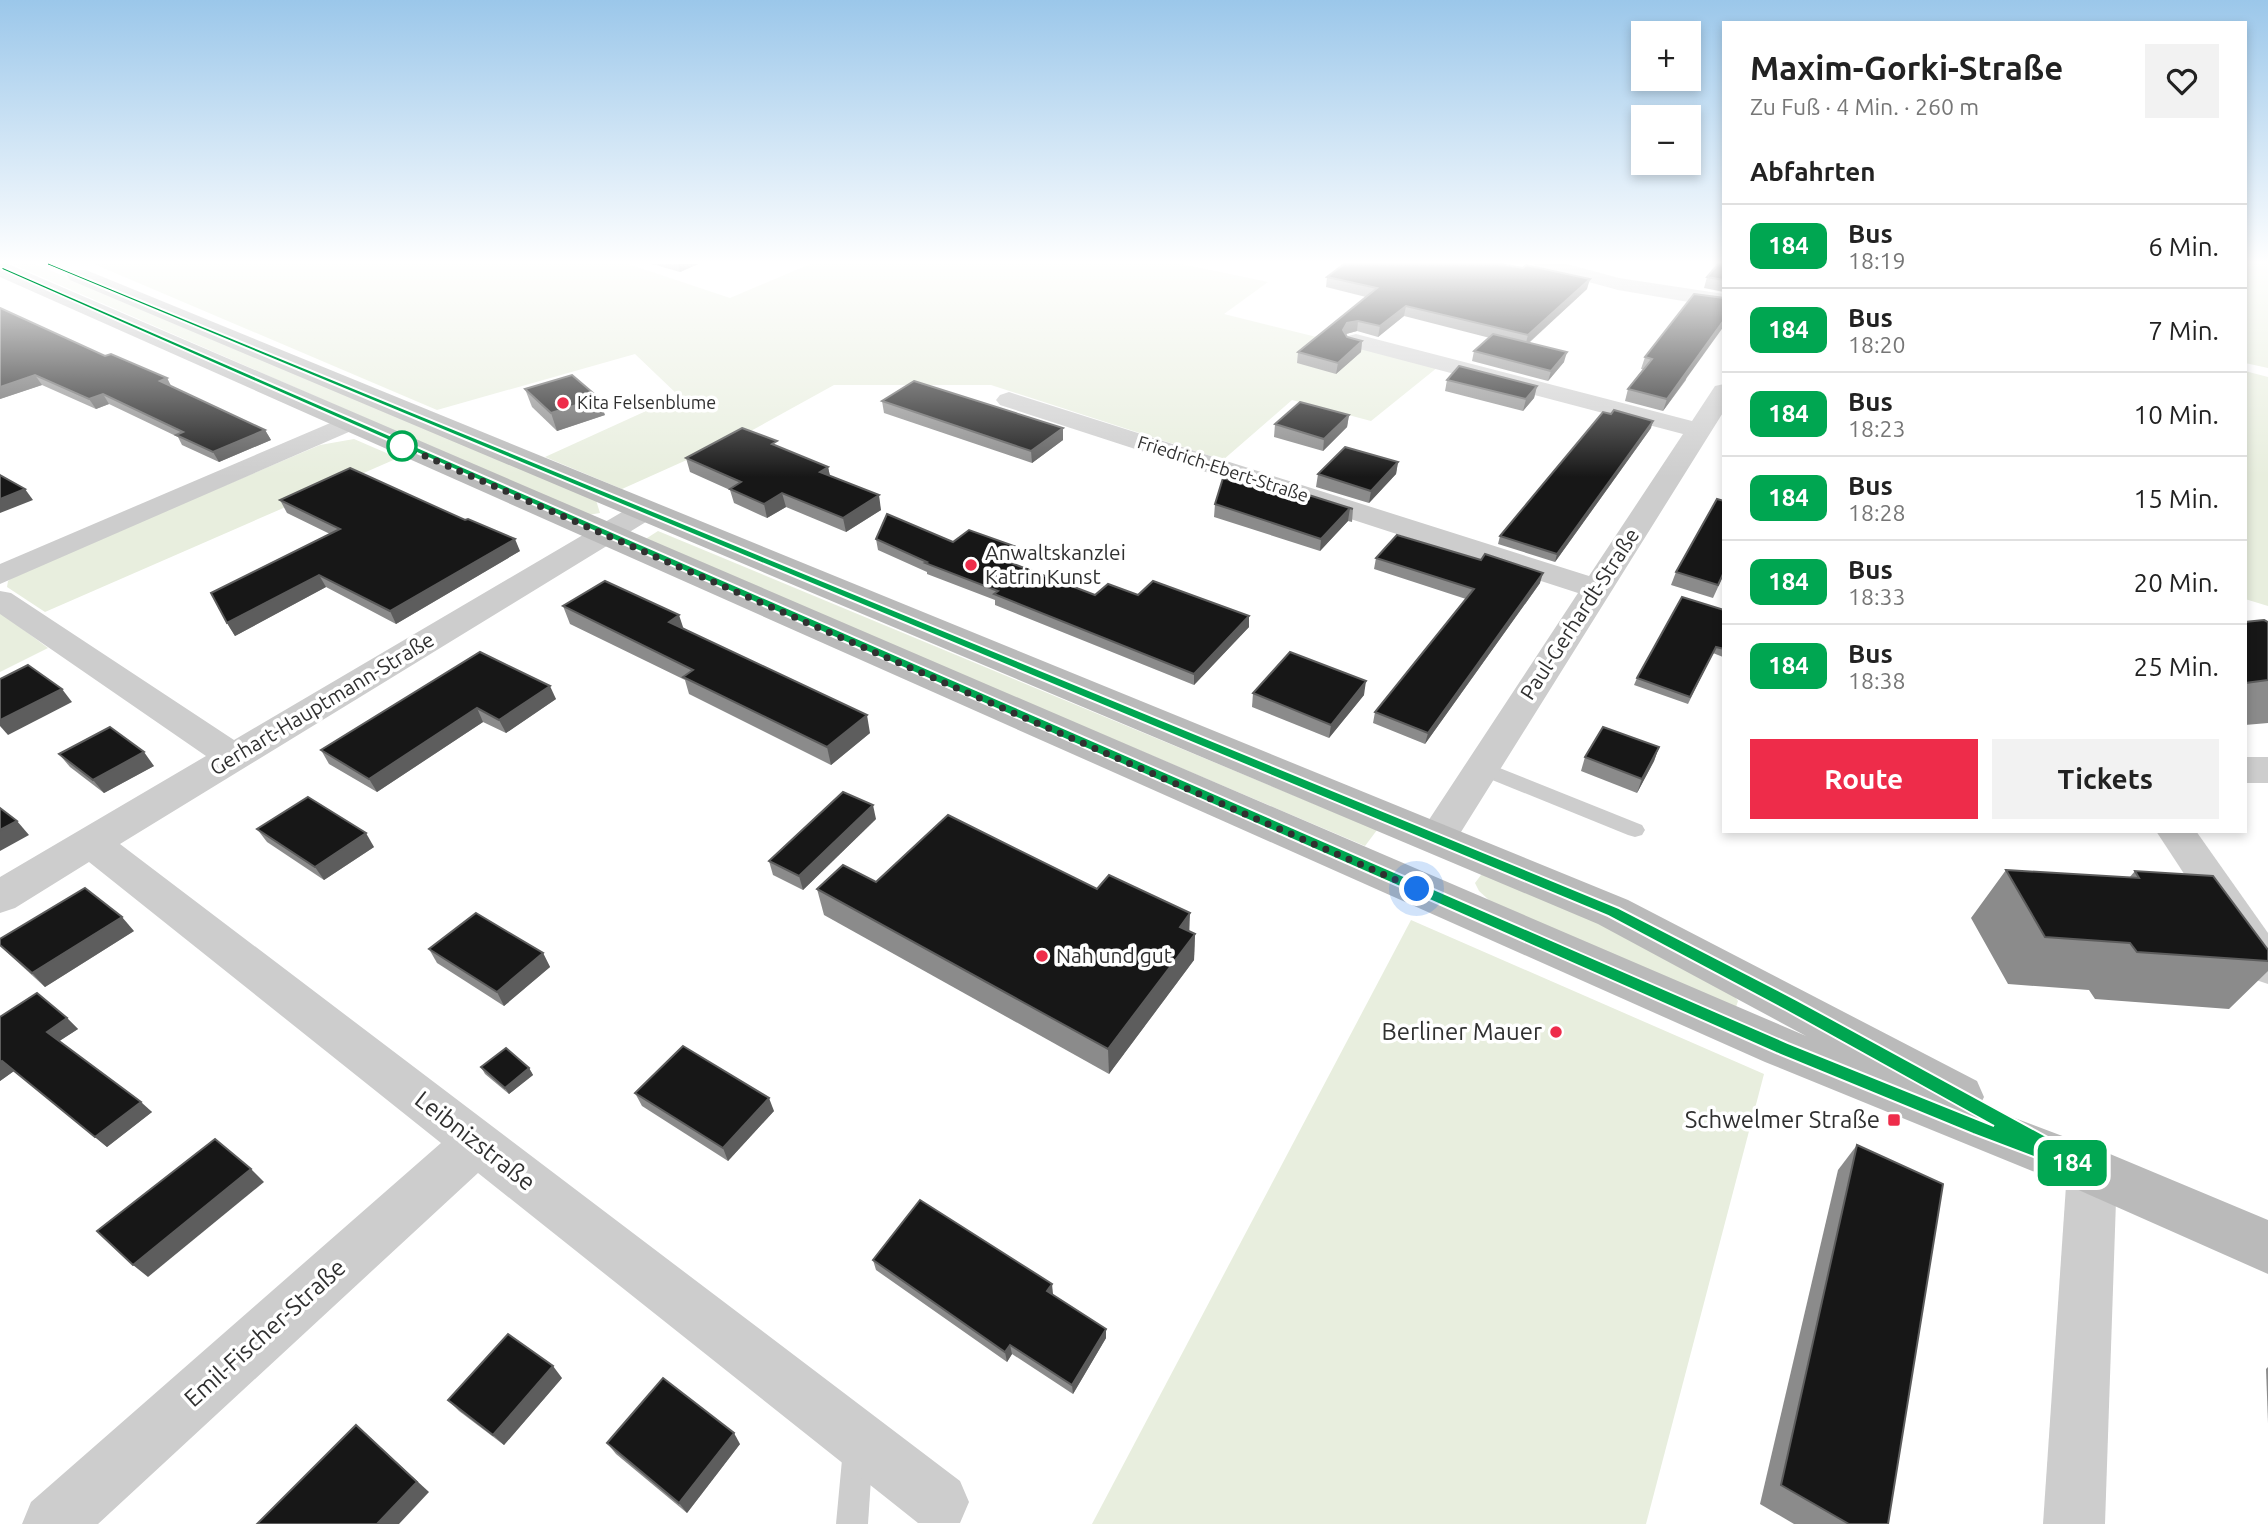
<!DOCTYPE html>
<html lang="de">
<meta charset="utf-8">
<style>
body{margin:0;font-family:Ubuntu,sans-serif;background:#f2f2f2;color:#222;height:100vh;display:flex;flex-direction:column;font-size:26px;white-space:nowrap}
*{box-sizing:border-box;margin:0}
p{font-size:23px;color:#767676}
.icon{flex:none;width:38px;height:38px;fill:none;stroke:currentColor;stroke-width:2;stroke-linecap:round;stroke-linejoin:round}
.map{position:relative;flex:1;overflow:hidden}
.side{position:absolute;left:1722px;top:21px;width:525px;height:812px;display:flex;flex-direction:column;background:#fff;border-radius:0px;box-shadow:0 4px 10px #0003}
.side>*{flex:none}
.badge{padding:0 14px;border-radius:10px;font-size:24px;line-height:46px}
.tools{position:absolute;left:1631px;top:21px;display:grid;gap:14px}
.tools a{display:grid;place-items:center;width:70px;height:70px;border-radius:0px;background:#fff;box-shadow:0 4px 10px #0003;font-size:35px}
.you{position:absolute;width:35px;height:35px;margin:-18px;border:5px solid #fff;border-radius:50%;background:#1a73e8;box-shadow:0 0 0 10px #1a73e833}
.map>.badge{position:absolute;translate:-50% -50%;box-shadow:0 0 0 4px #fff}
h2{padding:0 28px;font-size:26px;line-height:63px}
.round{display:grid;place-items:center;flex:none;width:74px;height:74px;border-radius:0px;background:#f2f2f2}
.headline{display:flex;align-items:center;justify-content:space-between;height:119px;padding:0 28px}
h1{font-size:33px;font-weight:600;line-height:52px}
.action{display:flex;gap:14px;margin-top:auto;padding:14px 28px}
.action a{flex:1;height:80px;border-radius:0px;background:#ee2c4a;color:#fff;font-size:28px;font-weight:600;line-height:80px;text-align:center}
.action a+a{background:#f2f2f2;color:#222}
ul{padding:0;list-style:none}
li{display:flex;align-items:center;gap:21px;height:84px;padding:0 28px;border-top:2px solid #e0e0e0}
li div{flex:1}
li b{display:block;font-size:26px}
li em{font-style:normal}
li .badge{min-width:77px;font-weight:700;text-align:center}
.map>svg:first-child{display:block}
.green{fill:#e8eede}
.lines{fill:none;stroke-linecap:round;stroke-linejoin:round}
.lane{fill:#cdcdcd;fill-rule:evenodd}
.street{fill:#cdcdcd;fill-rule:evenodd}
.secondary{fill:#bababa;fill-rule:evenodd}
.wall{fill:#8b8b8b}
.shaded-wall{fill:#5d5d5d}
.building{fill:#171717;stroke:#5d5d5d;stroke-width:2}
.line{fill:#00a651;stroke:#fff;stroke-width:2}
.walk{stroke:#303030;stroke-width:7;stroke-dasharray:0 12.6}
.poi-dot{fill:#ee2c4a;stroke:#fff;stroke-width:2.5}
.stop-dot{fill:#fff;stroke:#00a651;stroke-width:3.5}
.labels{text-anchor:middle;stroke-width:7;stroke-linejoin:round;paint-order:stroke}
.far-poi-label{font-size:18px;fill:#303030;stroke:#fff;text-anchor:start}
.far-street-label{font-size:18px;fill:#303030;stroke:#fff}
.poi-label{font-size:21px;fill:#303030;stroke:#fff;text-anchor:start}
.street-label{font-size:21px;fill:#303030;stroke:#fff}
.near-poi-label{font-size:24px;fill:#303030;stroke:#fff;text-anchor:end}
.near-street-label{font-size:24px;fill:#303030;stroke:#fff}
</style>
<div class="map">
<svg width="2268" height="1524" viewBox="0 0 2268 1524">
<rect width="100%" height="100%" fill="#fff"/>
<g class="green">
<path d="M12 264H35L591 497 596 500 600 513 588 515Z"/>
<path d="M94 264H628L730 298 810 264H1182L1268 282 1224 314 1438 367 1371 421 1292 400 1223 460 991 385H834L749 432 622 489 545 457 679 396 635 354 437 410Z"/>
<path d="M2245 264H2268V368L2245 363Z"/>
<path d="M2245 371 2268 377V606L2245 599Z"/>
<path d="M354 439 398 458 45 612 7 587 8 581 17 574 320 445Z"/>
<path d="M658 531 1377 830 1365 846 644 540Z"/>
<path d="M0 612 48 648 0 672Z"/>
<path d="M1490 874 1622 932 1732 993 1738 1001 1736 1007 1490 901 1479 891 1475 883 1481 875Z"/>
<path d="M1411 920 1764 1074 1646 1524H1092Z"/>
</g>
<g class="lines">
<g class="lane">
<path d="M1482 761 1642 825 1645 830 1642 835 1635 837 1628 835 1475 773 1472 768 1475 763Z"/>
<path d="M858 1434 869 1438 873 1449 868 1524H836L843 1449 847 1438Z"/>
</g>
<g class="street">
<path d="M1534 264H1567L1619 278 1724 294V308L1618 290 1537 268Z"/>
<path d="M1356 334 1692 421 1715 386 1724 384V411L1451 848 1437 852 1423 848 1417 838 1578 593 1000 405 996 400 1000 395 1009 392 1018 395 1589 576 1683 434 1348 346 1344 341 1348 336Z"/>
<path d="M349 415 358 418 362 423 358 428 0 584V564Z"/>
<path d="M644 502 654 505 658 511 654 517 120 844 960 1481 969 1502 960 1523H918L478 1173 98 1524H22L31 1502 441 1143 89 862 15 908 0 913V877L206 756 0 614V591L11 593 234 740 634 505Z"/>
<rect x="2245" y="757" width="23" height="26"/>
<path d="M2156 831H2196L2268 933V984L2253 979Z"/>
<path d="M2092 1148 2110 1155 2117 1171 2105 1524H2043L2067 1171 2074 1155Z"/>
</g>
<path class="secondary" d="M0 264H8L1806 1036 1598 924 70 280 67 275 70 270H86L1628 900 1977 1081 1984 1097 1980 1105 2110 1154 2268 1220V1274L2074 1188 1765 1062 0 277Z"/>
</g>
<g class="wall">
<path d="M652 264H698L680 272Z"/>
<path d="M1724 264V292L1704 288 1707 277Z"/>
<path d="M1327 277 1587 289 1529 343 1564 362 1548 381 1472 361 1474 351 1490 338 1404 316 1378 337 1357 331 1346 334 1347 337 1362 341 1361 352 1336 374 1297 363 1298 352 1366 297 1326 287Z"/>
<path d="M1694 294 1686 380 1663 411 1625 401 1628 389 1643 369H1641L1645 357Z"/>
<path d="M0 308 105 356 167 378 171 386 265 430 271 440 219 462 182 445 178 437 109 404 96 409 42 385 0 399Z"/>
<path d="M1447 380 1537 386 1534 398 1523 411 1445 391Z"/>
<path d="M525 389 605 415 557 431 532 407Z"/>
<path d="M882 401 1063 440 1032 463 884 413Z"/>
<path d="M1349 415 1347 427 1323 451 1274 437 1275 424Z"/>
<path d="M1651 428 1555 562 1498 544 1500 536Z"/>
<path d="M778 447 828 467 830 476 881 510 846 532 786 507 767 518 734 503 730 490 690 472 686 458Z"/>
<path d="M1398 462 1396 474 1369 503 1316 487 1318 474Z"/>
<path d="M1292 499 1353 509 1352 522 1348 521 1320 551 1214 517 1215 504Z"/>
<path d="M280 500 520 551 396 624 326 587 235 636 227 623 330 534 287 513Z"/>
<path d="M1724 501V574L1713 598 1671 585 1676 572Z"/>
<path d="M876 539 953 542 1014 546 1015 557 1008 562 1095 595H1138L1249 616V627L1194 685 995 605V600L927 574V572L878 550Z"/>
<path d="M1376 558 1540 583 1425 744 1373 723 1375 712 1466 599 1374 569Z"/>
<path d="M563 606 683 629 870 733 831 765 689 694 685 680 570 624Z"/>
<path d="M1724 610V655L1723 657 1713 653 1688 704 1634 685 1637 678Z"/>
<path d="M2245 622H2268V723L2245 725Z"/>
<path d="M480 652 556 699 506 733 483 722 377 792 329 764 321 750Z"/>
<path d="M1253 693 1364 695 1329 738 1252 707Z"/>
<path d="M1659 747 1654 761 1637 793 1581 771 1585 757Z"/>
<path d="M59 754 154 766 104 793 70 767Z"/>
<path d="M876 819 803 890 773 875 769 861Z"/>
<path d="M257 829 374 847 324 880 267 842Z"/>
<path d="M2006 870 2129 878 2135 871 2268 950V971L2229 1009 2095 999 2089 990 2008 984 1971 918Z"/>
<path d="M876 882 1097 889 1195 934 1194 960 1109 1074 824 915 817 889Z"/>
<path d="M134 931 45 987 0 946Z"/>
<path d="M429 949 543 953 550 967 504 1006 437 963Z"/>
<path d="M0 1017 67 1018 78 1029 59 1041 152 1112 107 1147 14 1071 0 1081Z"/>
<path d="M481 1067 529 1068 533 1075 509 1094 485 1074Z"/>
<path d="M635 1093 774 1111 728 1161 642 1106Z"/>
<path d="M1857 1145 1888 1524H1794L1760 1504 1838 1170Z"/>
<path d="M873 1260 1052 1284V1295L1106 1329V1338L1073 1394 1012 1354 1007 1362 876 1270Z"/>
<path d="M2268 1367V1423L2266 1369Z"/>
<path d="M562 1378 504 1445 459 1411 448 1400Z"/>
<path d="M607 1443 740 1444 687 1513 616 1454Z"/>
</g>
<g class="shaded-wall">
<path d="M678 264H698L680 272Z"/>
<path d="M1590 279 1587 289 1525 346 1528 335Z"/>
<path d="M1406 306 1404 316 1378 337 1380 326Z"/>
<path d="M1724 320V326L1663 411 1667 399Z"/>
<path d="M1358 321 1357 331 1346 334 1343 330 1347 323Z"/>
<path d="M1362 341 1361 352 1336 374 1338 363Z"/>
<path d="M1567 352 1564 362 1548 381 1551 371Z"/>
<path d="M35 375 42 385 0 399V387Z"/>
<path d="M167 378 172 388 160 381Z"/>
<path d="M1537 386 1534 398 1523 411 1526 399Z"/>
<path d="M103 394 109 404 96 409 89 399Z"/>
<path d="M599 398 605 415 557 431 551 413Z"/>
<path d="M1349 415 1347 427 1323 451 1324 439Z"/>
<path d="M1653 421 1651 428 1555 562 1557 554Z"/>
<path d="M1063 428V440L1032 463 1031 451Z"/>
<path d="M265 430 271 440 219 462 213 452Z"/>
<path d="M1398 462 1396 474 1369 503 1371 491Z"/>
<path d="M828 467 831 481 820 472Z"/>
<path d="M25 489 33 500 0 513V499Z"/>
<path d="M782 493 786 507 767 518 764 504Z"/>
<path d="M879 495 881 510 846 532 843 518Z"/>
<path d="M1350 508 1348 521 1320 551 1321 539Z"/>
<path d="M515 539 520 551 396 624 390 611Z"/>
<path d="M1014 546 1015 557 999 569 998 558Z"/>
<path d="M1543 573 1540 583 1425 744 1428 733Z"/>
<path d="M319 575 326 587 235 636 227 623Z"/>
<path d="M679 615 685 633 669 622Z"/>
<path d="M1249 616V627L1194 685V674Z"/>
<path d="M1366 681 1364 695 1329 738 1331 725Z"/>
<path d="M550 686 556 699 506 733 499 720Z"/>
<path d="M62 689 72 702 8 735 0 726V720Z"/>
<path d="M477 708 483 722 377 792 369 779Z"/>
<path d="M867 715 870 733 831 765 827 747Z"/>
<path d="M1659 747 1654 761 1637 793 1642 779Z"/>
<path d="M144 752 154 766 104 793 93 780Z"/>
<path d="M873 805 876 819 803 890 799 876Z"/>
<path d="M17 821 29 835 0 851V830Z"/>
<path d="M366 833 374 847 324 880 315 867Z"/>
<path d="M1190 913 1189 939 1180 927Z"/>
<path d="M122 917 134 931 45 987 32 973Z"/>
<path d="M1195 934 1194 960 1109 1074 1108 1049Z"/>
<path d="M543 953 550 967 504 1006 497 992Z"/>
<path d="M67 1018 78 1029 58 1042 47 1032Z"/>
<path d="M2 1061 14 1071 0 1081V1062Z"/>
<path d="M529 1068 533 1075 509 1094 505 1088Z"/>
<path d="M769 1098 774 1111 728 1161 723 1148Z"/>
<path d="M141 1102 152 1112 107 1147 95 1137Z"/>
<path d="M251 1169 264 1182 148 1277 133 1265Z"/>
<path d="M1052 1284 1053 1294 1048 1301 1047 1291Z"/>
<path d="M1106 1329V1338L1073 1394 1072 1385Z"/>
<path d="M1010 1345 1012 1354 1007 1362 1005 1352Z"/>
<path d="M553 1366 562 1378 504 1445 493 1435Z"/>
<path d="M356 1425 429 1492 399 1524H377Z"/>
<path d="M734 1433 740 1444 687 1513 679 1503Z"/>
</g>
<g class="building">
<path d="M1344 264H1500L1523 268 1526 265 1590 279 1528 335 1406 306 1380 326 1358 321 1347 323 1343 330 1347 337 1362 341 1338 363 1298 352 1377 288 1327 277Z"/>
<path d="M1718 264H1724V280L1707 277Z"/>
<path d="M1694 294 1724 298V320L1667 399 1628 389 1652 359 1645 357Z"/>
<path d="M0 308 105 356 111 354 167 378 160 381 265 430 213 452 176 435 183 432 103 394 89 399 35 375 0 387Z"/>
<path d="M1493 334 1567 352 1551 371 1474 351Z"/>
<path d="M1459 366 1537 386 1526 399 1447 380Z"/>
<path d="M572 375 599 398 551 413 525 389Z"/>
<path d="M914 381 1063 428 1031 451 882 401Z"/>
<path d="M1300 402 1349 415 1324 439 1275 424Z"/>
<path d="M1614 410 1653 421 1557 554 1500 536 1603 412 1611 414Z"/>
<path d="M742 428 777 441 772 444 828 467 820 472 879 495 843 518 782 493 764 504 730 489 741 482 686 458Z"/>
<path d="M1345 447 1398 462 1371 491 1318 474Z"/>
<path d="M350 468 465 520 468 519 515 539 390 611 319 575 227 623 211 593 340 529 280 500Z"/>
<path d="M0 475 25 489 0 499Z"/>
<path d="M1223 478 1292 499 1299 492 1353 509 1350 508 1321 539 1215 504Z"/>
<path d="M1717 499 1724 501V572L1718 585 1676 572Z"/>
<path d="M887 514 953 542 969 530 1014 546 998 558 1095 595 1108 584 1138 595 1153 581 1249 616 1194 674 994 594 998 591 925 563 927 562 876 539Z"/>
<path d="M1397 535 1481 560 1485 554 1543 573 1428 733 1375 712 1474 589 1376 558Z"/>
<path d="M605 581 679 615 669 622 867 715 827 747 683 677 693 670 563 606Z"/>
<path d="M1682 597 1724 610V649L1716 647 1690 697 1637 678Z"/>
<path d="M2264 620 2268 622V680L2245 683V622Z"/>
<path d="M480 652 550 686 499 720 477 708 369 779 321 750Z"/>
<path d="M1290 652 1366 681 1331 725 1253 693Z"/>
<path d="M28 665 62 689 0 720V679Z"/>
<path d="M110 727 144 752 93 780 59 754Z"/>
<path d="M1603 727 1659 747 1642 779 1585 757Z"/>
<path d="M843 792 873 805 799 876 769 861Z"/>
<path d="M308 797 366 833 315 867 257 829Z"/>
<path d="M0 808 17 821 0 830Z"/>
<path d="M948 815 1097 889 1109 875 1190 913 1180 927 1195 934 1108 1049 817 889 843 865 876 882Z"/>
<path d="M2006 870 2139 878 2135 871 2213 876 2268 950V961L2137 952 2130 943 2045 937Z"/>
<path d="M85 888 122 917 32 973 0 945V939Z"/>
<path d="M476 913 543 953 497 992 429 949Z"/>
<path d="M37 993 67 1018 47 1032 141 1102 95 1137 2 1061 0 1062V1017Z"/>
<path d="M683 1046 769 1098 723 1148 635 1093Z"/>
<path d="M506 1048 529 1068 505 1088 481 1067Z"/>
<path d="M215 1139 251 1169 133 1265 97 1231Z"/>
<path d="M1857 1145 1943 1184 1888 1524H1849L1781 1485Z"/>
<path d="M920 1200 1052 1284 1047 1291 1106 1329 1072 1385 1010 1345 1005 1352 873 1260Z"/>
<path d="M508 1334 553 1366 493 1435 448 1400Z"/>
<path d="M663 1378 734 1433 679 1503 607 1443Z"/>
<path d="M356 1425 417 1482 377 1524H257Z"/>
</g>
<linearGradient id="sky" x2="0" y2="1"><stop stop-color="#9bc7ea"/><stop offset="0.55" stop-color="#fff"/><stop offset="1" stop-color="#fff" stop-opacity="0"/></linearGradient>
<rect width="2268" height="477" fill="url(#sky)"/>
<path class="line" d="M47 262 1619 908 1797 1000 2099 1165 2101 1171 2099 1177 2092 1179 1973 1134 1776 1053 0 269 3 267 1788 1043 1994 1126 1785 1010 1608 916 47 265Z"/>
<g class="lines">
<path class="walk" d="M402 446 1417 889"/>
</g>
<g class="poi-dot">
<circle cx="563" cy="403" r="7"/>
<circle cx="971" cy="565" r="7"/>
<circle cx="1042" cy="956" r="7"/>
<circle cx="1556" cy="1032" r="7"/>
<rect x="1887" y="1113" width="14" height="14" rx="3.5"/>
</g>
<circle class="stop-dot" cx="402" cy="446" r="14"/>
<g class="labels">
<g class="far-poi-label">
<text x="577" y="409">Kita Felsenblume</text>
</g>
<g class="far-street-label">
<text transform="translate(1223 469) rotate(18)" y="6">Friedrich-Ebert-Straße</text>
</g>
<g class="poi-label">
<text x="985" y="560">Anwaltskanzlei<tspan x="985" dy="24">Katrin Kunst</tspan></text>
<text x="1056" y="963">Nah und gut</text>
</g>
<g class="street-label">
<text transform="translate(1580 614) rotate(-57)" y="7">Paul-Gerhardt-Straße</text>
<text transform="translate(322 704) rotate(-31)" y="7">Gerhart-Hauptmann-Straße</text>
</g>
<g class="near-poi-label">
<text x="1542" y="1040">Berliner Mauer</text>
<text x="1880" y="1128">Schwelmer Straße</text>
</g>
<g class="near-street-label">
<text transform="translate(475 1141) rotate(38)" y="8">Leibnizstraße</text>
<text transform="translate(265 1333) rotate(-42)" y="8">Emil-Fischer-Straße</text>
</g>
</g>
</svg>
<div class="tools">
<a>+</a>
<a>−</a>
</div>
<div class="you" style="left:1417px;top:889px"></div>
<b class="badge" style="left:2072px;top:1163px;background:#00a651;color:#fff">184</b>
<section class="side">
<div class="headline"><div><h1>Maxim-Gorki-Straße</h1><p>Zu Fuß · 4 Min. · 260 m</p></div><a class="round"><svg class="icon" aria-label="heart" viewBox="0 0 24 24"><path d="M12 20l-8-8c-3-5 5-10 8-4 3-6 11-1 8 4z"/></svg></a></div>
<h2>Abfahrten</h2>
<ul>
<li><span class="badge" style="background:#00a651;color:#fff">184</span><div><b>Bus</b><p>18:19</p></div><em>6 Min.</em></li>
<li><span class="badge" style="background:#00a651;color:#fff">184</span><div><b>Bus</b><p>18:20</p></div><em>7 Min.</em></li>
<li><span class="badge" style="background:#00a651;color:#fff">184</span><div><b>Bus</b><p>18:23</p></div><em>10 Min.</em></li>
<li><span class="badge" style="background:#00a651;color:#fff">184</span><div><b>Bus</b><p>18:28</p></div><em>15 Min.</em></li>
<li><span class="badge" style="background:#00a651;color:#fff">184</span><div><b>Bus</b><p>18:33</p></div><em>20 Min.</em></li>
<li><span class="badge" style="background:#00a651;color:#fff">184</span><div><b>Bus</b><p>18:38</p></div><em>25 Min.</em></li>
</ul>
<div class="action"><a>Route</a><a>Tickets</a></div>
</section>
</div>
